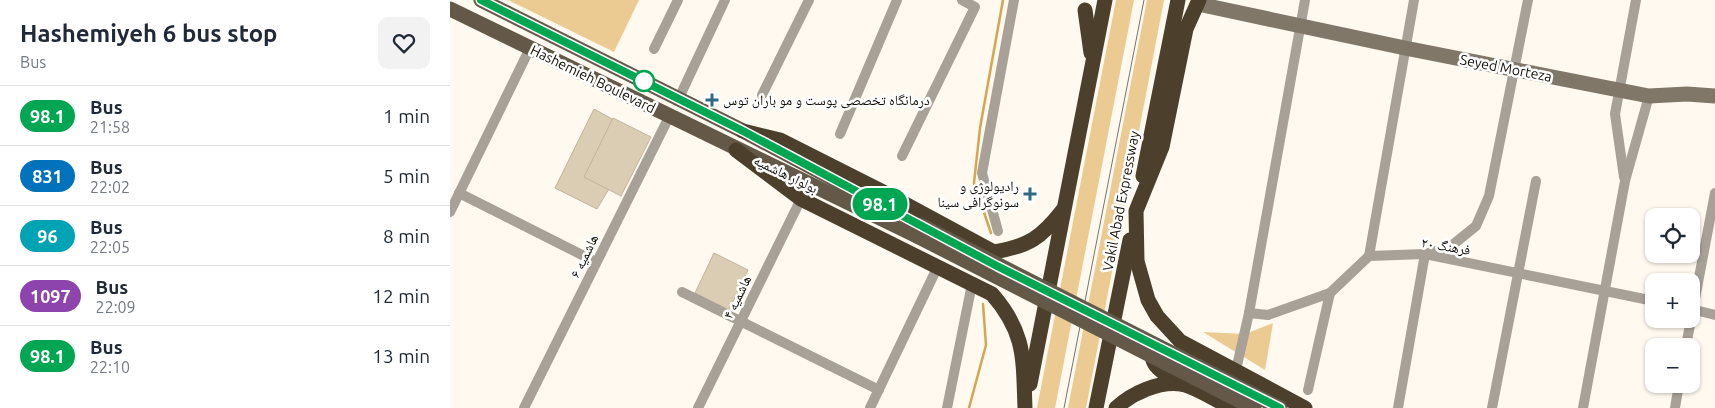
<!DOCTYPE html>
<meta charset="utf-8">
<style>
body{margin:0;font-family:Ubuntu,"Noto Naskh Arabic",sans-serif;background:#f2f2f3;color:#1f2937;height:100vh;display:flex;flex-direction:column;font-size:19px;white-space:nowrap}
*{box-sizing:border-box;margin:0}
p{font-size:16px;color:#747a83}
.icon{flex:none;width:28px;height:28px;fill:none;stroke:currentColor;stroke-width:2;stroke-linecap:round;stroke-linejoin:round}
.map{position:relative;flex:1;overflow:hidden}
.drawer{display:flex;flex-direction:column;background:#fff;width:450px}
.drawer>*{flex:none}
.badge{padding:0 10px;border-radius:16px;font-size:18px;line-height:32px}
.buttons{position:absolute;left:1195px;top:208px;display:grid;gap:10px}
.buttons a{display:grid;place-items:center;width:55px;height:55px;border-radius:10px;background:#fff;box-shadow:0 1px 4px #0004;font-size:25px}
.map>.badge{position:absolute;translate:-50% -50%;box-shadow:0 0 0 2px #fff}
.round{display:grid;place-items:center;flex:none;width:52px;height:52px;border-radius:10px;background:#f2f2f3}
.summary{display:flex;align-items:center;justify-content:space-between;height:85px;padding:0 20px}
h1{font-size:24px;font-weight:600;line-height:38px}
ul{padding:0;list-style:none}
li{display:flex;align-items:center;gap:15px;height:60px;padding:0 20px;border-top:1px solid #e0e1e3}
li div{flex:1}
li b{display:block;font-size:19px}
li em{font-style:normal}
li .badge{min-width:55px;font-weight:700;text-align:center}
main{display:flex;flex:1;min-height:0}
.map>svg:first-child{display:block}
.green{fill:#eccb93}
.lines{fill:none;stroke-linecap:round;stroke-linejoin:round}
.stream{stroke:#d5a650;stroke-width:2.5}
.building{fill:#dbccb4;stroke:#c1b39c}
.street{stroke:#a7a197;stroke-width:10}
.secondary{stroke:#807768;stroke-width:15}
.primary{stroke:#645948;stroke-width:15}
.highway{stroke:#4c402c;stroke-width:15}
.tram{stroke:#79746b;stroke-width:1}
.primary-bridge{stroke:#645948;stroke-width:15}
.line-casing{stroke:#fff;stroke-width:11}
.line{stroke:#00a651;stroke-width:8}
.stop-dot{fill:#fff;stroke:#00a651;stroke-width:2.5}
.poi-dot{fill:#306983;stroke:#fff;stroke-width:2}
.labels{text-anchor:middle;stroke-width:5;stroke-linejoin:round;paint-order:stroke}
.street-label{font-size:14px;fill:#140f07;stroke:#fff}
.poi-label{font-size:14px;fill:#140f07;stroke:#fff;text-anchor:start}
</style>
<main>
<section class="drawer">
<div class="summary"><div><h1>Hashemiyeh 6 bus stop</h1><p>Bus</p></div><a class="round"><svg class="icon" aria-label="heart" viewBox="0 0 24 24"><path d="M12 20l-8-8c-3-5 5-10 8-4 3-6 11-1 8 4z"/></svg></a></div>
<ul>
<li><span class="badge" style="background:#00a651;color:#fff">98.1</span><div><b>Bus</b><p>21:58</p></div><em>1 min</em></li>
<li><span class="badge" style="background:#0072bc;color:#fff">831</span><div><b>Bus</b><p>22:02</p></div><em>5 min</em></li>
<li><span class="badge" style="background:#00a3b4;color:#fff">96</span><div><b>Bus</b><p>22:05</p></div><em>8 min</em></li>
<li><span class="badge" style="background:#8e44ad;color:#fff">1097</span><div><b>Bus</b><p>22:09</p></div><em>12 min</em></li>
<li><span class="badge" style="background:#00a651;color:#fff">98.1</span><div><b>Bus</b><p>22:10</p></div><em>13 min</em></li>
</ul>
</section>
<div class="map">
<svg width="1265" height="408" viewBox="0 0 1265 408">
<rect width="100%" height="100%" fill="#fff9ef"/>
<g class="green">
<path d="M58 0H189L164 52Z"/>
<path d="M666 0H684L605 408H587Z"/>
<path d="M697 0H714L636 408H618Z"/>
<path d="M823 323 815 370 753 332 795 334Z"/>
</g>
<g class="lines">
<g class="stream">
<path d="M541 233 524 183 530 128 553 0"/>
<path d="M519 408 536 345 533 304"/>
</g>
</g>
<g class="building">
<path d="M144 109 191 135 147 209 105 188Z"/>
<path d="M163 118 201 137 171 196 134 177Z"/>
<path d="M264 253 298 270 279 310 245 293Z"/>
</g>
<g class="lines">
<g class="street">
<path d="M204 49 228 0"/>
<path d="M312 95 359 0"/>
<path d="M229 98 275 0"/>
<path d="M390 134 447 0"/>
<path d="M452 156 525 7 512 0"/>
<path d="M1174 177 1165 114 1186 0"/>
<path d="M9 193 146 262"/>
<path d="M0 212 80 48"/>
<path d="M548 231 532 173 564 0"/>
<path d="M919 256 964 0"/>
<path d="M232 292 429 390"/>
<path d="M1241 309 1265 315"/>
<path d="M799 313 818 315 880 293 919 256 975 254 1204 301"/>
<path d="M1236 346 1265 193"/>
<path d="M786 370 799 313 855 0"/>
<path d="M858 390 880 293"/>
<path d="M74 408 219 117"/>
<path d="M248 408 351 199"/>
<path d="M420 408 488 266"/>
<path d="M497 408 522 284"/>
<path d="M948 408 975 254 1000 247 1026 226 1039 196 1078 0"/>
<path d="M1042 408 1086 181"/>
<path d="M1133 408 1175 181 1199 96"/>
<path d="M1225 408 1229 384"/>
</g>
<path class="secondary" d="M748 4 955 48 1199 96 1237 94 1265 96"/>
<g class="primary">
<path d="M31 0 293 131 470 225"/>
<path d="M0 9 467 236"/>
</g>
<g class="highway">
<path d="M749 0 736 29 712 147 686 211 687 261 698 300 707 316 730 341 855 408"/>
<path d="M635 10 641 53"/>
<path d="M293 131 330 140 435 193 544 252C579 246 591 238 613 210"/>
<path d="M286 150 351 199 542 294C576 333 573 359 575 408"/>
<path d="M693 176 728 0"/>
<path d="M704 348C696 366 718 376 732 384"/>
<path d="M580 384 655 0"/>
<path d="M646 408 680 240"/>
<path d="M666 408C682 393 709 381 731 384 744 386 768 401 781 408"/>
</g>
<path class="tram" d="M614 408 694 0"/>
<g class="primary-bridge">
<path d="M470 225 830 408"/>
<path d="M467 236 804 408"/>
</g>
</g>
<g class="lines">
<g class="line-casing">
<path id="line" d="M31 0 293 131 547 266 830 408"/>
</g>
<use href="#line" class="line"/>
</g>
<circle class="stop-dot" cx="194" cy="81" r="10"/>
<g class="poi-dot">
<path d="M259.5 92.5h5v5h5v5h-5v5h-5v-5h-5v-5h5z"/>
<path d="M577.5 186.5h5v5h5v5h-5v5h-5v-5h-5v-5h5z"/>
</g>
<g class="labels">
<g class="street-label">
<text transform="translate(1056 68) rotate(11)" y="5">Seyed Morteza</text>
<text transform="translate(143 79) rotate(26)" y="5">Hashemieh Boulevard</text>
<text transform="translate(336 174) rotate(26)" y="5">بولوار هاشمیه</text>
<text transform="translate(671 201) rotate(-79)" y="5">Vakil Abad Expressway</text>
<text transform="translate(996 246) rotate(9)" y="5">فرهنگ ۲۰</text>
<text transform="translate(134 256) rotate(-64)" y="5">هاشمیه ۶</text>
<text transform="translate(287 297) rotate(-64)" y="5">هاشمیه ۴</text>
</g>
<g class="poi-label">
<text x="273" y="105">درمانگاه تخصصی پوست و مو باران توس</text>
<text x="569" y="191" text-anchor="end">رادیولوژی و<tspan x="569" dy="16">سونوگرافی سینا</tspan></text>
</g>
</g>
</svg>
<div class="buttons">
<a><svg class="icon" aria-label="locate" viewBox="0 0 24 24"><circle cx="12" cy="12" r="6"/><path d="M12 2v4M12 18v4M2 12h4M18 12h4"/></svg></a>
<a>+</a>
<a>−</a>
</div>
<b class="badge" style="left:430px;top:204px;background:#00a651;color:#fff">98.1</b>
</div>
</main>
